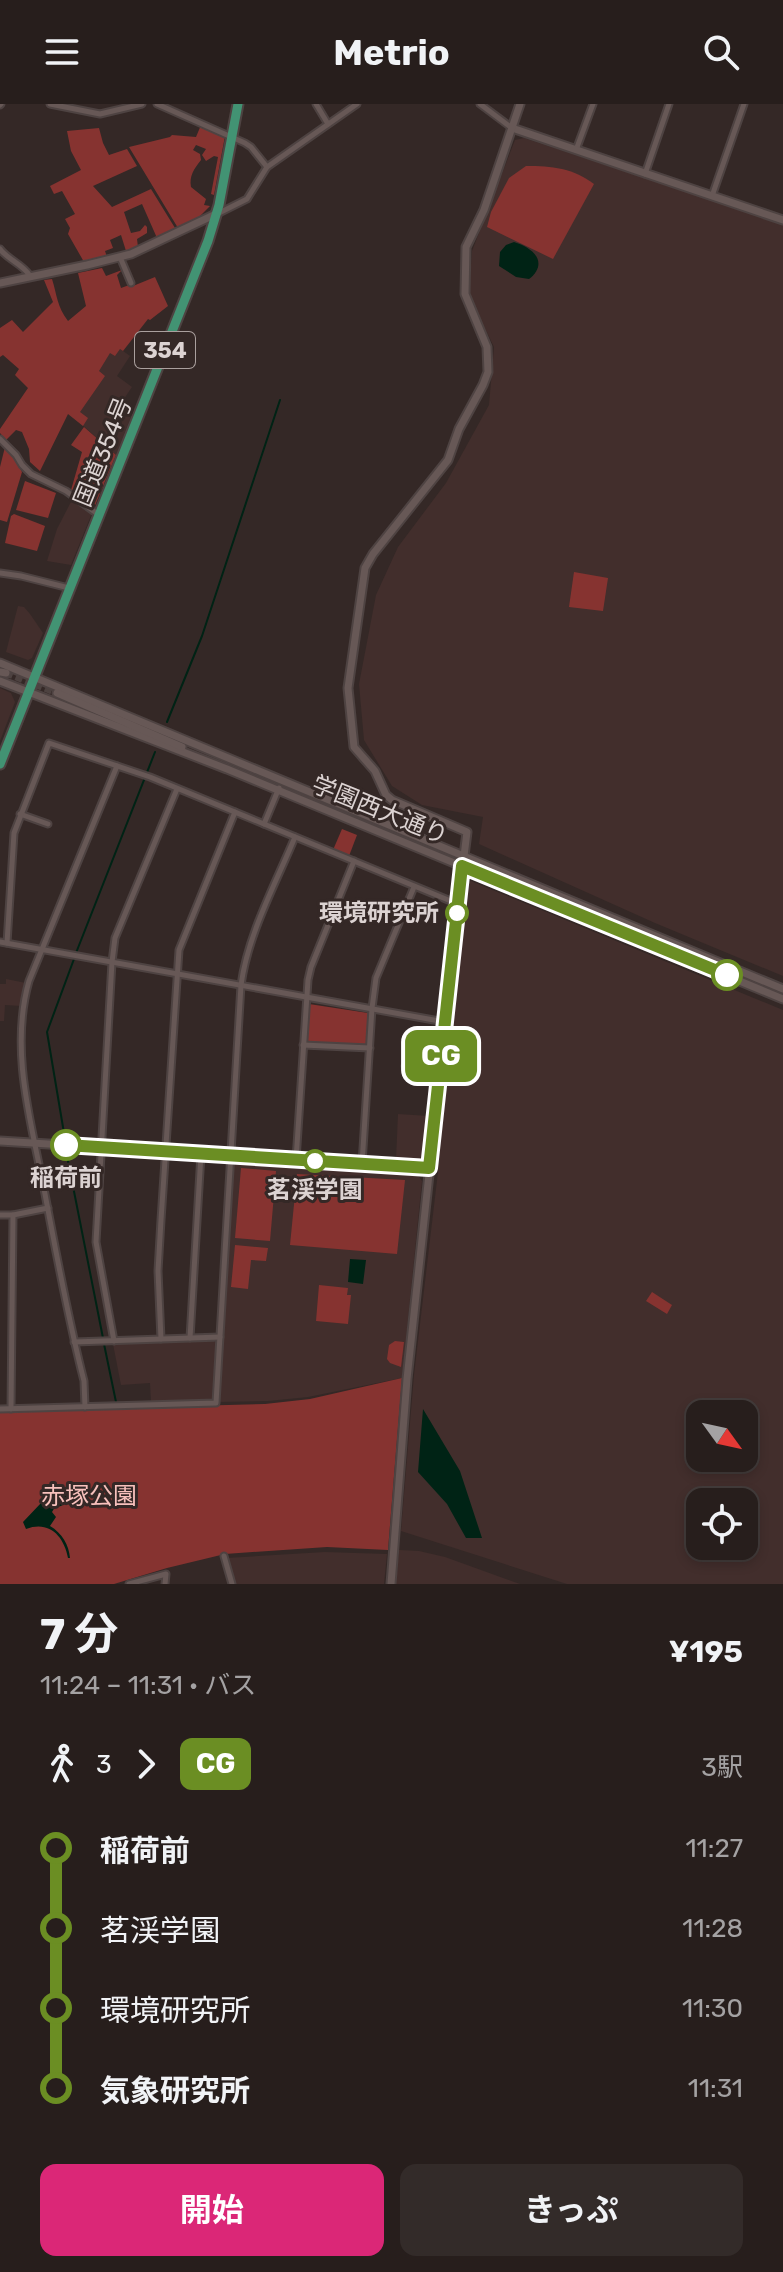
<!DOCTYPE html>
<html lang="ja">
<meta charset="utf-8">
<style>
body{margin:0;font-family:Rubik,"Noto Sans JP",sans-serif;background:#332b29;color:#f1f3f6;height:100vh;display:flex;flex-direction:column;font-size:30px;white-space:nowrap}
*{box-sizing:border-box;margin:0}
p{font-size:26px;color:#a4a2a3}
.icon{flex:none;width:44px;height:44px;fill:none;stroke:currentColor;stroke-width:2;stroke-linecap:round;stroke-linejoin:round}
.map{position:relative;height:1480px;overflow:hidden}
.sheet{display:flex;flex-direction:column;background:#271e1c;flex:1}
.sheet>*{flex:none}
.badge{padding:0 16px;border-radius:12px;font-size:28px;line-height:52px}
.needle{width:52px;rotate:123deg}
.buttons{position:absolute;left:686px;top:1296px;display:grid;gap:16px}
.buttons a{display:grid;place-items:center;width:72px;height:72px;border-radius:16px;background:#271e1c;box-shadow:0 4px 12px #0003,0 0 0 2px #433c3b;font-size:40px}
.map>.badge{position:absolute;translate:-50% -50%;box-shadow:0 0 0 4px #fff}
.legs{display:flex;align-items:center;gap:12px;height:88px;padding:0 40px;font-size:26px}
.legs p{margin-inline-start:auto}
.summary{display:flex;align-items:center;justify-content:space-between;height:136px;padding:0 40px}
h1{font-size:44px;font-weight:700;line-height:60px}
.action{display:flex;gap:16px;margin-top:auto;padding:16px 40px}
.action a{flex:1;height:92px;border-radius:16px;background:#db2777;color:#fff;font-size:32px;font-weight:700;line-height:92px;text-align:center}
.action a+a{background:#332b29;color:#f1f3f6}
ul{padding:0 40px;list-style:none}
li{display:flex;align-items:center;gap:28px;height:80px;font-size:30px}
li i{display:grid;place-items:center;width:12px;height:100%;margin:0 10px;background:currentColor}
li i::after{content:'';width:20px;height:20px;margin:-10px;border:6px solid;border-radius:50%;background:#271e1c}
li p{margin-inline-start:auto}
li:first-child i{background:linear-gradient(#0000 50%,currentColor 0)}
li:last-child i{background:linear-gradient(currentColor 50%,#0000 0)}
header{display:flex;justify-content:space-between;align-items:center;height:104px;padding:0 40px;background:#271e1c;font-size:36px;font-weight:700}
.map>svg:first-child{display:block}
.built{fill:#422e2c;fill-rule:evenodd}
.green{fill:#863330}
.water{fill:#002315}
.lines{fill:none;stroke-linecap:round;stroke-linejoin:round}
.stream{stroke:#002315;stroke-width:2}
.secondary-tunnel{stroke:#4d4240;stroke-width:7;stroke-dasharray:7 3.5;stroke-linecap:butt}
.street-casing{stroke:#4e4342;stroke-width:9}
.secondary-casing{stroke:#4e4342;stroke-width:11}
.highway-casing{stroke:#4e4342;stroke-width:13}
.street{stroke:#675856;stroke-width:5}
.secondary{stroke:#675856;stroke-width:7}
.highway{stroke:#429373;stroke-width:9}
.line-1-casing{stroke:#fff;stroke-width:18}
.line-1{stroke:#6b8e23;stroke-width:12}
.stop-1-dot{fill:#fff;stroke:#6b8e23;stroke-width:4}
.labels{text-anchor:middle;stroke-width:6;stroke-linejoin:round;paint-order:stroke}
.shield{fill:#342826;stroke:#aaa09e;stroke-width:2}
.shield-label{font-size:22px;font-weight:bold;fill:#dcd3d2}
.street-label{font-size:24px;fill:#dcd3d2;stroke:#342826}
.stop-label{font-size:24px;font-weight:bold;fill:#dcd3d2;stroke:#342826}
.park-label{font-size:24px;fill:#f8c1bc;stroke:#342826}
</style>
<header><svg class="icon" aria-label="menu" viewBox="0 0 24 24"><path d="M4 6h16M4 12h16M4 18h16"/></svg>Metrio<svg class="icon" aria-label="search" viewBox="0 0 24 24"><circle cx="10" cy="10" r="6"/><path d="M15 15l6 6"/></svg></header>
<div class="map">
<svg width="783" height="1480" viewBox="0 0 783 1480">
<rect width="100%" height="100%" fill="#342826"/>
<g class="built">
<path d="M524 34 783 120V872L655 819 479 740 483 713 422 701 392 682 364 636 359 580 376 491 398 443 446 379 489 301 494 243 469 192 472 147 515 36Z"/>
<path d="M108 236 130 252 117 272 132 283 119 302 132 310 116 351 69 309Z"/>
<path d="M73 394 92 409 71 461 47 457 57 425Z"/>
<path d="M18 502 24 503 30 510 43 529 32 554 28 556 6 548Z"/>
<path d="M0 584 11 589 15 598 0 637Z"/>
<path d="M471 777 783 906V1480H567L401 1427 414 1271 438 1068 437 1052 465 780ZM700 1310H744V1354H700ZM700 1398H744V1442H700Z"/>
<path d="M6 875 26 879 21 902 5 901 4 917H0V880H6Z"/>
<path d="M398 1010 429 1012 426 1052 418 1058 396 1056Z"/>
<path d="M234 1059 416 1069 422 1077 402 1274 308 1293 268 1297 218 1298Z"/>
<path d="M213 1236 216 1239 212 1297 151 1298 150 1279 121 1281 113 1240Z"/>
<path d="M399 1446 419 1447 445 1453 520 1480H396Z"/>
<path d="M325 1448 387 1450 384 1480H235L227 1454Z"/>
</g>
<g class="green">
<path d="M201 21 225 32 214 91 211 90 218 53 214 52 206 57 202 51 206 45 196 41 193 46 200 50 201 56C194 65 189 72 191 83L206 95 204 101 210 102 198 114 178 124 129 43 170 33 172 31 196 33Z"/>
<path d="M99 24 103 39 109 51 127 45 137 62 93 82 112 103 151 85 175 124 157 134 142 100 124 108 131 129 140 127 145 121 147 123V129L137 135 138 143 126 147 121 131 110 136 113 144 105 147 107 153 84 158 68 130 70 124 65 115 75 110 62 87 54 90 50 82 81 66 71 47 67 27Z"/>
<path d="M526 62C552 62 573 64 594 80L553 155 487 123 491 108 509 74Z"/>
<path d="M102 164 106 172 122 166 117 171 121 184 132 180 133 182 155 173 168 202 150 216 148 215 123 247 120 245 115 252 110 249 99 267 105 272 80 308 88 314 83 322 68 310 40 367 30 358 29 345 22 328 16 326 6 336 0 329V325L28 284 15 271 19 265 3 251 0 253V224L12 216 23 228 53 198 44 176 52 175C57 191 57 203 68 217L86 202 78 169Z"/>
<path d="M84 323 116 351 94 404 71 386 82 348 71 341Z"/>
<path d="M5 343 15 355 22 368 7 418 0 416V363Z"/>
<path d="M25 377 56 389 48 414 16 406Z"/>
<path d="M14 410 45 422 37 447 5 439 11 412Z"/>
<path d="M574 468 608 474 603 507 569 503Z"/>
<path d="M293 686 401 730 421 741 291 688Z"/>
<path d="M342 725 357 731 349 752 333 746Z"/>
<path d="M309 900 368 909 366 941 307 938Z"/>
<path d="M241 1064 276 1067 270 1137 235 1134Z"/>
<path d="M297 1070 405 1076 397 1150 290 1141Z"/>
<path d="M235 1141 268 1144 266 1157 251 1156 248 1185 231 1183Z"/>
<path d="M319 1181 348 1184 347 1191H351L348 1220 316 1217Z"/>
<path d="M652 1188 672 1201 667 1210 646 1197Z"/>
<path d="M395 1237 404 1238 401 1263 390 1259 387 1255 389 1241Z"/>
<path d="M402 1274 388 1446 327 1443 225 1450 167 1464 114 1480H0V1307L265 1300 310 1295Z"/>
</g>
<g class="water">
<path d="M514 138C534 144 549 159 529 175L516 173 499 162 500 148 506 141Z"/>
<path d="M350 1155 366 1156 363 1180 348 1178Z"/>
<path d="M423 1305 460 1367 482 1434H466L447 1400 418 1368Z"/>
<path d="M58 1387 67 1391 68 1397 61 1402 55 1403 52 1408 56 1413 50 1422C62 1429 69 1441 70 1454H68C64 1432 49 1416 26 1425L23 1418 41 1399Z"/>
</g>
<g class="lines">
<g class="stream">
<path d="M167 618 202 532 280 296"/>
<path d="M76 849 155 648"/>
<path d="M65 1035 47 928 74 855"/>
<path d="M66 1047 103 1234"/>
<path d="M104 1240 116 1298"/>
</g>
<path class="secondary-tunnel" d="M6 569 57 589"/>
<g class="street-casing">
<g id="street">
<path d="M50 0 100 10 142 0"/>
<path d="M157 0 245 39 251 43 267 63 357 0"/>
<path d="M316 0 328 20"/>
<path d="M480 0 512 24"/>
<path d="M0 1 1 0"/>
<path d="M576 46 593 0"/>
<path d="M645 70 669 0"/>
<path d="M712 92 744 0"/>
<path d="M217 110 247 95 267 63"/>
<path d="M0 145C8 156 23 160 30 172"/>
<path d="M120 153 131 179"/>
<path d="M0 335 16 351 22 361 31 370 66 387 99 411"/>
<path d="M0 469 21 472 69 484"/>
<path d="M20 710 48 720"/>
<path d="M264 720 279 684"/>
<path d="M0 838 445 918"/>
<path d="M7 839 14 729 49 639 150 673 458 800"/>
<path d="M303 941 370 944"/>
<path d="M405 962 440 964"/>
<path d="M296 1056 308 876 311 863 354 757"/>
<path d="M362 1060 372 904 376 874 414 783"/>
<path d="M0 1111H13L48 1104"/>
<path d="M190 1234 201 1050"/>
<path d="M161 1235 158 1167 161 1116 179 846 235 708"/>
<path d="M114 1237 96 1138 112 858 115 834 177 685"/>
<path d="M74 1238 220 1233"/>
<path d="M85 1303 84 1277C68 1215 57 1153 45 1090 32 1021 9 947 29 877L117 662"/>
<path d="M0 1305 216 1299 241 881C248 830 275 781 295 733"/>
<path d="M11 1305 13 1111"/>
<path d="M224 1452 232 1480"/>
<path d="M129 1480 166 1470 165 1480"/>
</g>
</g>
<g class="secondary-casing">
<g id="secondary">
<path d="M512 24 783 116"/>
<path d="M0 179 87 161 131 150 216 110"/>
<path d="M0 559 783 885"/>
<path d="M0 568 6 569"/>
<path d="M0 577 227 665 783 895"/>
<path d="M57 589 182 643"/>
<path d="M0 1037 429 1064"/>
<path d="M391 1480 407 1275 458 800 467 728 392 696 386 691 375 667 354 643 348 584 365 464 373 450 448 356 459 325 483 281 488 268 487 243 465 190 466 143 484 106 520 0"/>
</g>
</g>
<g class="highway-casing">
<path id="highway" d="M0 660 208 137 219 101 238 0"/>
</g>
<use href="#street" class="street"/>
<use href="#secondary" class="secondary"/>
<use href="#highway" class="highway"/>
</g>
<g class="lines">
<g class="line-1-casing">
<path id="line-1" d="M66 1041 429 1064 462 762 727 871"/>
</g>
<use href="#line-1" class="line-1"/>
</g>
<g class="stop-1-dot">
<circle cx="457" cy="809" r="10"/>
<circle cx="727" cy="871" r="14"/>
<circle cx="66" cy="1041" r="14"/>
<circle cx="315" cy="1057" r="10"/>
</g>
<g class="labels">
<rect class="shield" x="135" y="228" width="60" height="36" rx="6"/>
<g class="shield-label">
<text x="165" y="254">354</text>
</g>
<g class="street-label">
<text transform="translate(103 348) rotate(-68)" y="8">国道354号</text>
<text transform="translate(380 706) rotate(22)" y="8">学園西大通り</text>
</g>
<g class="stop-label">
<text x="439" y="817" text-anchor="end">環境研究所</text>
<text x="66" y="1082">稲荷前</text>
<text x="315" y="1094">茗渓学園</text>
</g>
<g class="park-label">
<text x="89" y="1400">赤塚公園</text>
</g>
</g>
</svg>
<div class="buttons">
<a><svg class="needle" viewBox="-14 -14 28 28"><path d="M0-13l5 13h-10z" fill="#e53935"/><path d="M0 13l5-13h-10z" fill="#a4a2a3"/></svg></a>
<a><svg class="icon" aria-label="locate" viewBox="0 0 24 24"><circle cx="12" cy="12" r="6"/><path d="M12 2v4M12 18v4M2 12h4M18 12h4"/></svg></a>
</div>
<b class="badge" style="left:441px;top:952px;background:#6b8e23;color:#fff">CG</b>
</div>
<section class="sheet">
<div class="summary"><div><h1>7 分</h1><p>11:24 – 11:31 · バス</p></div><b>¥195</b></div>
<div class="legs"><svg class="icon" aria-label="walk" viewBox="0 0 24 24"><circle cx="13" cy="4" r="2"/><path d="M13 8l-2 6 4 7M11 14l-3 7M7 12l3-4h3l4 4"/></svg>3<svg class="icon" aria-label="forward" viewBox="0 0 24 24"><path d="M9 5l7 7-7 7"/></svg><b class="badge" style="background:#6b8e23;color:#fff">CG</b><p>3駅</p></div>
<ul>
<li><i style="color:#6b8e23"></i><b>稲荷前</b><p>11:27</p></li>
<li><i style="color:#6b8e23"></i><span>茗渓学園</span><p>11:28</p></li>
<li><i style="color:#6b8e23"></i><span>環境研究所</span><p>11:30</p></li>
<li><i style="color:#6b8e23"></i><b>気象研究所</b><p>11:31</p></li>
</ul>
<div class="action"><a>開始</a><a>きっぷ</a></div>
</section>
